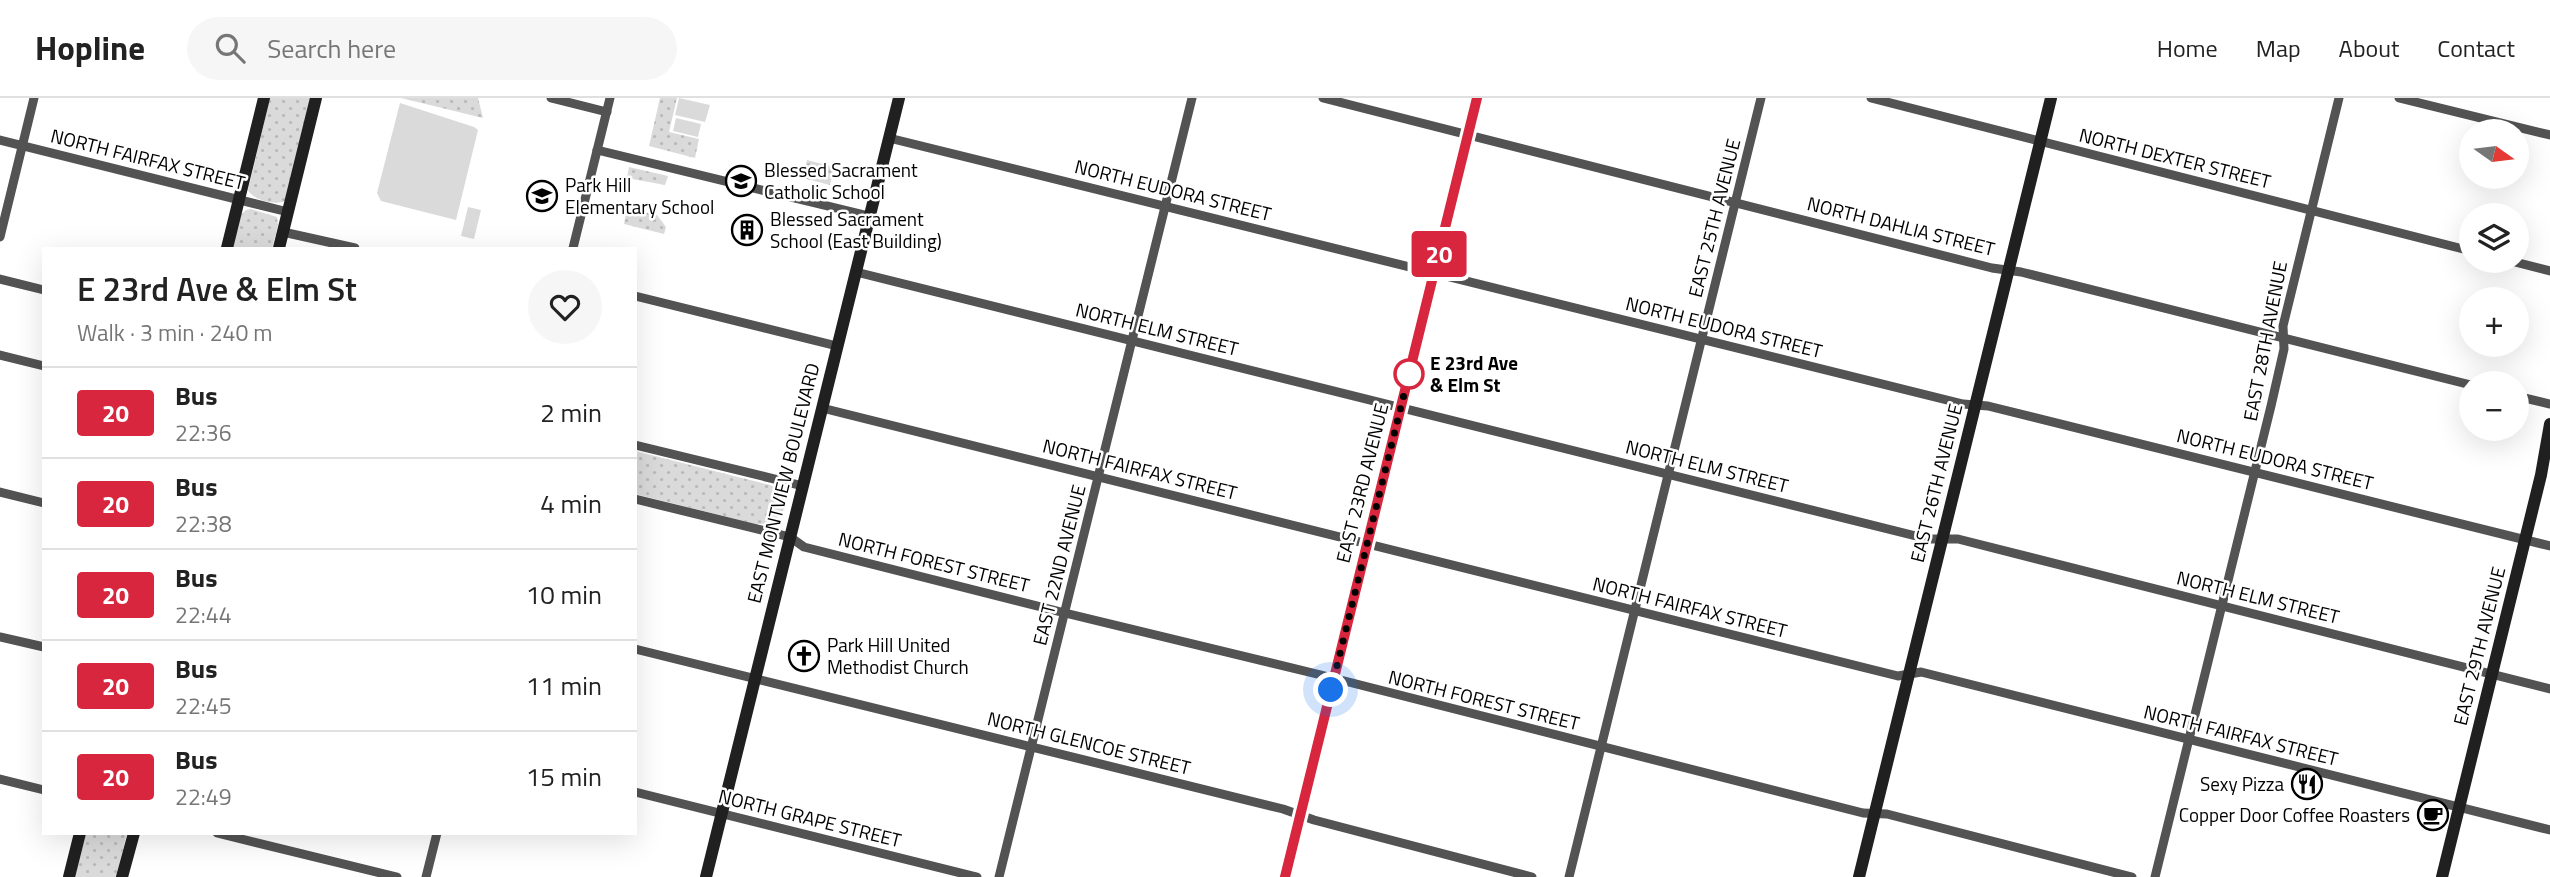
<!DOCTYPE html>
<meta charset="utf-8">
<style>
body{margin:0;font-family:"Titillium Web",sans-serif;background:#f6f6f6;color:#222;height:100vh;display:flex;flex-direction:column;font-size:26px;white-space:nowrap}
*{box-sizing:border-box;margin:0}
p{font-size:23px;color:#767676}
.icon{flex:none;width:38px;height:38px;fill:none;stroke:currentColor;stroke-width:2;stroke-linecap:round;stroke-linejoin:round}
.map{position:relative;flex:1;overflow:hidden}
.side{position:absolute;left:42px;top:149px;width:595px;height:588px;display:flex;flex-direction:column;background:#fff;border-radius:0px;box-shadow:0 7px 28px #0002}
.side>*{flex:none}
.badge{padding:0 14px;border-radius:5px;font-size:24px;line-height:46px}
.needle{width:46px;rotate:104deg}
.controls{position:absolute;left:2459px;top:21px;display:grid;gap:14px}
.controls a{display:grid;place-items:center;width:70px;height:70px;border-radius:50%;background:#fff;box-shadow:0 7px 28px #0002;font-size:35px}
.you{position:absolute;width:35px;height:35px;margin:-18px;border:5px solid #fff;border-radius:50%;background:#1a73e8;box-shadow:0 0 0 10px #1a73e833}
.map>.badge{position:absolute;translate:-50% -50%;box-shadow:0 0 0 4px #fff}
.round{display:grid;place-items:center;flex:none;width:74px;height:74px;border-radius:37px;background:#f6f6f6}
.headline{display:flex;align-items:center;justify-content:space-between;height:119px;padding:0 35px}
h1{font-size:33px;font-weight:600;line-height:52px}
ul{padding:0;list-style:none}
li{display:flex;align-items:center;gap:21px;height:91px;padding:0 35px;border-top:2px solid #e0e0e0}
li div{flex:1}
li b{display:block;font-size:26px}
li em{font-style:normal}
li .badge{min-width:77px;font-weight:700;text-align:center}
header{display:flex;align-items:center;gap:42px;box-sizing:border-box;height:98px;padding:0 35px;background:#fff;border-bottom:2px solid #e0e0e0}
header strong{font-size:33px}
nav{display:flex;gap:38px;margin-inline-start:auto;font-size:24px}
.search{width:490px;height:63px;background:#f6f6f6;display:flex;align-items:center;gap:18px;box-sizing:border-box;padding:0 24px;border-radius:38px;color:#767676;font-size:26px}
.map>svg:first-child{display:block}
.park{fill:url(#park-dots)}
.pitch{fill:#dadada}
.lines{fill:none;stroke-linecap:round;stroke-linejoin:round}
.street{stroke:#535353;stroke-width:9}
.secondary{stroke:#202020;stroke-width:12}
.line-casing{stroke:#fff;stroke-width:16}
.line{stroke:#d7263d;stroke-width:10}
.walk{stroke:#000;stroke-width:7;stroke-dasharray:0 12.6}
.stop-dot{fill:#fff;stroke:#d7263d;stroke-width:3.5}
.labels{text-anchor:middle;stroke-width:5;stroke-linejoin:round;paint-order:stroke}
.street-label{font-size:19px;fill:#000;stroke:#fff}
.poi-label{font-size:19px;fill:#000;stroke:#fff;text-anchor:start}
.stop-label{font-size:19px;font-weight:bold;fill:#000;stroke:#fff;text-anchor:start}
</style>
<header>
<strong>Hopline</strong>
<div class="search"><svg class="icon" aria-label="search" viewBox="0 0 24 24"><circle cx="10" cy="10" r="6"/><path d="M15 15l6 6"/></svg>Search here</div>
<nav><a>Home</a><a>Map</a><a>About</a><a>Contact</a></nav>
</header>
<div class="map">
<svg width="2550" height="779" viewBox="0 0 2550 779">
<defs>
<pattern id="park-dots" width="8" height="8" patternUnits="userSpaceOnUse" patternTransform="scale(1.75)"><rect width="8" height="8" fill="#dadada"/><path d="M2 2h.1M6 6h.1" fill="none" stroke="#b9b9b9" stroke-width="1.8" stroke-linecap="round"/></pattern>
</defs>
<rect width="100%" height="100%" fill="#fff"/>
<g class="park">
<path d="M270 0H311L285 103C275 108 253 102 248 92Z"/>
<path d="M401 0H478L483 20Z"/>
<path d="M660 0H677L669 34 699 41 695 60 649 48Z"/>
<path d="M807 62 834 69 830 87 803 80Z"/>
<path d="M629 69 668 78 665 87 627 80Z"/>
<path d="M627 110 657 117 666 129 664 136 624 126Z"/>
<path d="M251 111 277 119 278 127 272 150H232L241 117 246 112Z"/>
<path d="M635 353 770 387C798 399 783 428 756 426L635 396Z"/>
<path d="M86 735H127L116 779H75Z"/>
</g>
<g class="pitch">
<path d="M679 0 710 7 705 24 675 17Z"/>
<path d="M400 5 474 29 478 32 456 122 381 103 377 95Z"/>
<path d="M676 20 701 26 698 39 673 33Z"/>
<path d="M468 109 481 112 474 141 461 138Z"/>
</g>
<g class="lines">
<g class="street">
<path d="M551 0 607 14"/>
<path d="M1323 0 1992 170 2021 174 2471 287"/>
<path d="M1871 0 2471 153"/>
<path d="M2399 0 2550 37"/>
<path d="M889 40 1963 306 1988 308 2550 448"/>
<path d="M0 42 288 114"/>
<path d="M597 52 869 118"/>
<path d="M283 134 355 150"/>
<path d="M0 139 34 0"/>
<path d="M573 150 610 0"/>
<path d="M2511 163 2550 173"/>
<path d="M856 174 1928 441H1958L2550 591"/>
<path d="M0 181 44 192"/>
<path d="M635 198 837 248"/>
<path d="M0 257 44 268"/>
<path d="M2516 298 2550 306"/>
<path d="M822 310 1898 578 1921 574 2550 732"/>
<path d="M635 347 803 388"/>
<path d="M0 394 44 405"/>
<path d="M635 401 790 439 804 449 1065 515 1321 577 1863 715 1887 716 2132 779"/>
<path d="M0 539 44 549"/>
<path d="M635 551 1283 711 1314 722 1532 779"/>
<path d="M0 681 44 692"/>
<path d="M635 694 977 779"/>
<path d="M217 735 397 779"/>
<path d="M426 779 437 735"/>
<path d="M999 779 1192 0"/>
<path d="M1569 779 1761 0"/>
<path d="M2155 779 2271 308 2284 251 2283 228 2339 0"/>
</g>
<g class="secondary">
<path d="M227 150 264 0"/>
<path d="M279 150 316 0"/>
<path d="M69 779 80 735"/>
<path d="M122 779 134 735"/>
<path d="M706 779 899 0"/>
<path d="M1285 779 1477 0"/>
<path d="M1859 779 2051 0"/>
<path d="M2442 779 2541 377 2550 326"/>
</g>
</g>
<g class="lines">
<g class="line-casing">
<path id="line" d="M1285 779 1477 0"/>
</g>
<use href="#line" class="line"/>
<path class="walk" d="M1331 592 1409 276"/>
</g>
<defs>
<g id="school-ring" transform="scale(1.575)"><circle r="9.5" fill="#fff" stroke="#000" stroke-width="1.5"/><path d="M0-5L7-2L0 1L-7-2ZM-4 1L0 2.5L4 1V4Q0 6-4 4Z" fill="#000"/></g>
<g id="building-ring" transform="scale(1.575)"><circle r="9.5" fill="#fff" stroke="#000" stroke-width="1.5"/><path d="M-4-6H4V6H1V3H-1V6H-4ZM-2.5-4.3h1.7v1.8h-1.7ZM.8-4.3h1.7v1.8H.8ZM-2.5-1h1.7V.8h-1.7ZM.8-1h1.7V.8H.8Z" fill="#000"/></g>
<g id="church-ring" transform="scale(1.575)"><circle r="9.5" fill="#fff" stroke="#000" stroke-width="1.5"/><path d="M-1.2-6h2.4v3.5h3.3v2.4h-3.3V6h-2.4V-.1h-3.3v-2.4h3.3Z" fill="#000"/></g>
<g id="restaurant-ring" transform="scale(1.575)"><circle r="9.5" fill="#fff" stroke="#000" stroke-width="1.5"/><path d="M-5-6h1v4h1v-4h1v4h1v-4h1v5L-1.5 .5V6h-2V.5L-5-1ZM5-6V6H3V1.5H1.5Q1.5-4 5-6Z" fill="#000"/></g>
<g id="cafe-ring" transform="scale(1.575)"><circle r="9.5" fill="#fff" stroke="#000" stroke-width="1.5"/><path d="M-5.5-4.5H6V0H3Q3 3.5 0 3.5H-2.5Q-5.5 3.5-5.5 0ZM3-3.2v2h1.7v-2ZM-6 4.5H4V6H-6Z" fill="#000"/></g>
</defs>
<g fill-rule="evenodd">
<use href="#school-ring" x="741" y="83"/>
<use href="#school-ring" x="542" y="98"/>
<use href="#building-ring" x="747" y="132"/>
<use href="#church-ring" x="804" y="558"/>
<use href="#restaurant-ring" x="2307" y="686"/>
<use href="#cafe-ring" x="2433" y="717"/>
</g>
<circle class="stop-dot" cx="1409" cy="276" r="14"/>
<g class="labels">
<g class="street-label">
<text transform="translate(2175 60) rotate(14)" y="7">NORTH DEXTER STREET</text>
<text transform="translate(148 61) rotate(14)" y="7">NORTH FAIRFAX STREET</text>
<text transform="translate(1173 92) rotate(14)" y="7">NORTH EUDORA STREET</text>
<text transform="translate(1714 120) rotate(-76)" y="7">EAST 25TH AVENUE</text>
<text transform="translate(1901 128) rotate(14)" y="7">NORTH DAHLIA STREET</text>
<text transform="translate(1724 229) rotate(14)" y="7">NORTH EUDORA STREET</text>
<text transform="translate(1157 231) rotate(14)" y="7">NORTH ELM STREET</text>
<text transform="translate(2265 243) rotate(-79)" y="7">EAST 28TH AVENUE</text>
<text transform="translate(2275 361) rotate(14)" y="7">NORTH EUDORA STREET</text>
<text transform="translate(1707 368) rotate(14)" y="7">NORTH ELM STREET</text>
<text transform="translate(1140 371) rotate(14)" y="7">NORTH FAIRFAX STREET</text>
<text transform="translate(783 385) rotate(-76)" y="7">EAST MONTVIEW BOULEVARD</text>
<text transform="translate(1362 385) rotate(-76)" y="7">EAST 23RD AVENUE</text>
<text transform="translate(1936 385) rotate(-76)" y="7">EAST 26TH AVENUE</text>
<text transform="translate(934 464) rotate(14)" y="7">NORTH FOREST STREET</text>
<text transform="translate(1059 467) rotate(-76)" y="7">EAST 22ND AVENUE</text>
<text transform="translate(2258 499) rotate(14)" y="7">NORTH ELM STREET</text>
<text transform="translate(1690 509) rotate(14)" y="7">NORTH FAIRFAX STREET</text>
<text transform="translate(2479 548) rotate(-76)" y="7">EAST 29TH AVENUE</text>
<text transform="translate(1484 602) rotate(14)" y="7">NORTH FOREST STREET</text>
<text transform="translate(2241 637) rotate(14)" y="7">NORTH FAIRFAX STREET</text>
<text transform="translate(1089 645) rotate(14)" y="7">NORTH GLENCOE STREET</text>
<text transform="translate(810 720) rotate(14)" y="7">NORTH GRAPE STREET</text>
</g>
<g class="poi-label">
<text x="764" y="79">Blessed Sacrament<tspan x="764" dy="22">Catholic School</tspan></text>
<text x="565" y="94">Park Hill<tspan x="565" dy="22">Elementary School</tspan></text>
<text x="770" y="128">Blessed Sacrament<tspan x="770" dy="22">School (East Building)</tspan></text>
<text x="827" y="554">Park Hill United<tspan x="827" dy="22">Methodist Church</tspan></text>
<text x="2284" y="693" text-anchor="end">Sexy Pizza</text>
<text x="2410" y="724" text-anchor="end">Copper Door Coffee Roasters</text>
</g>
<g class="stop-label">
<text x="1430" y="272">E 23rd Ave<tspan x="1430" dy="22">&amp; Elm St</tspan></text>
</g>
</g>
</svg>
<div class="controls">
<a><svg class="needle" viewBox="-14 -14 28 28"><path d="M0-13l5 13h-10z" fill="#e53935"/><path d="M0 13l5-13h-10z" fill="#767676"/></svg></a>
<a><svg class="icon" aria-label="layers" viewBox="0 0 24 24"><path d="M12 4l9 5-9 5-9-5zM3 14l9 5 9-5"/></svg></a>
<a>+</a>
<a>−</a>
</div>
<div class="you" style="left:1331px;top:592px"></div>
<b class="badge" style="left:1439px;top:156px;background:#d7263d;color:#fff">20</b>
<section class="side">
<div class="headline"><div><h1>E 23rd Ave &amp; Elm St</h1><p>Walk · 3 min · 240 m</p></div><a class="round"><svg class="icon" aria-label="heart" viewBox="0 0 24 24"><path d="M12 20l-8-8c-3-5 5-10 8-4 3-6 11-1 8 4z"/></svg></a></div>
<ul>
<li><span class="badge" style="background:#d7263d;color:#fff">20</span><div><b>Bus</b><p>22:36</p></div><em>2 min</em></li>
<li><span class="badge" style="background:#d7263d;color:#fff">20</span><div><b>Bus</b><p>22:38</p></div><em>4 min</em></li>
<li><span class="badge" style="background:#d7263d;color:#fff">20</span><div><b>Bus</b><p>22:44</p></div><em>10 min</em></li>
<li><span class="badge" style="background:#d7263d;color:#fff">20</span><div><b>Bus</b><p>22:45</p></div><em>11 min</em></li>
<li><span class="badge" style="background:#d7263d;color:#fff">20</span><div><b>Bus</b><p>22:49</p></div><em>15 min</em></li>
</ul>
</section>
</div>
